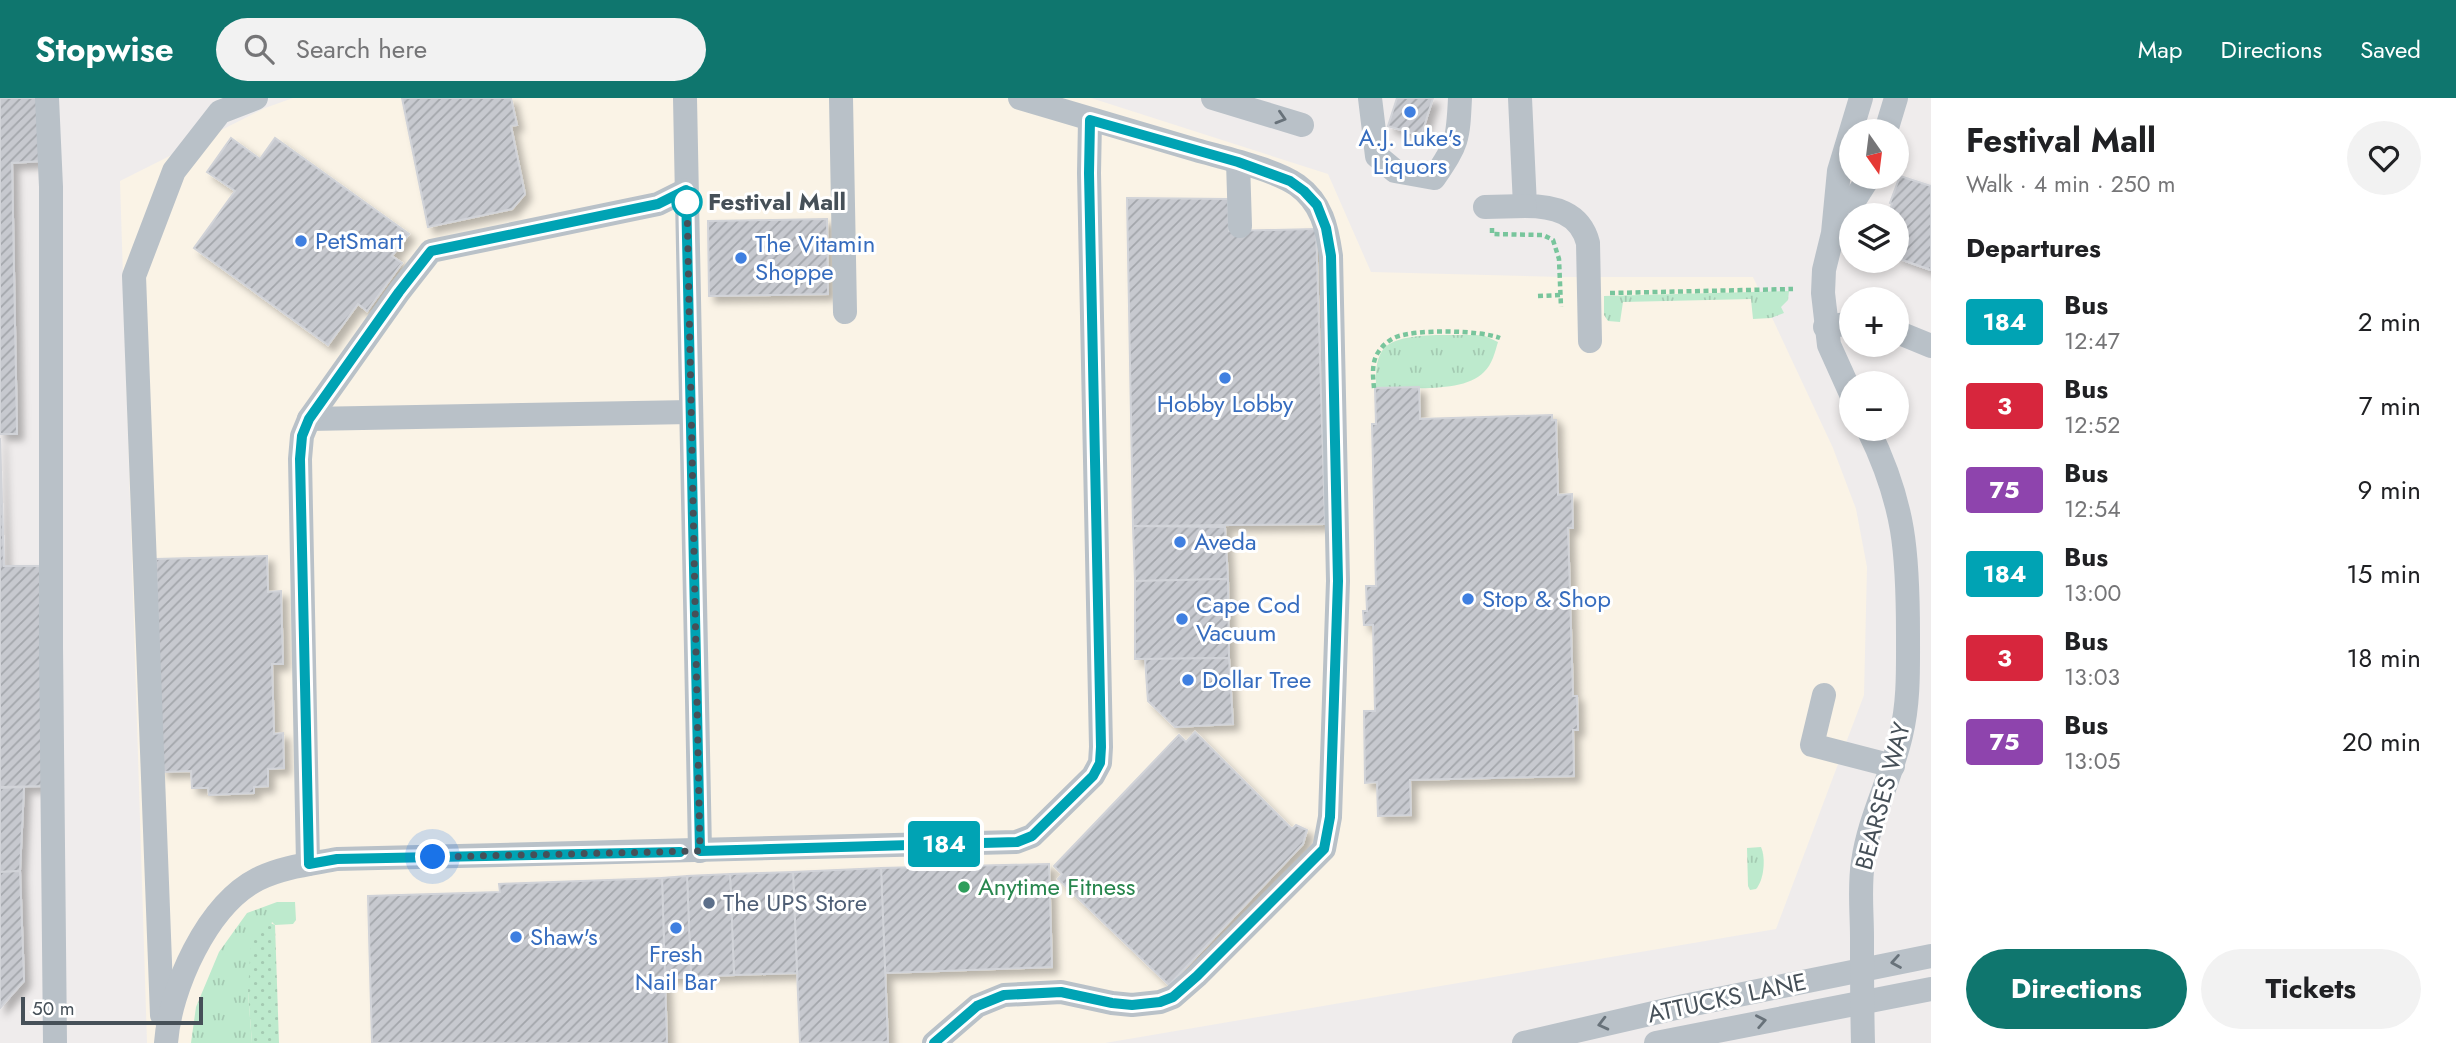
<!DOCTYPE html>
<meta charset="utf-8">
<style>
body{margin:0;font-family:Jost,sans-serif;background:#f2f2f2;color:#202124;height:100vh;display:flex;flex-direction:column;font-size:26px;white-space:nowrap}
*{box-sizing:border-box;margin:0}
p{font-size:23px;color:#757577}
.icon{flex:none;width:38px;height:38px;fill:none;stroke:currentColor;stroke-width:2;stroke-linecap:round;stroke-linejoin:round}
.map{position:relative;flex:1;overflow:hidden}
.sheet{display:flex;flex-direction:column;background:#fff;width:525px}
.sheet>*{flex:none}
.badge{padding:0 14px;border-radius:5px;font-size:24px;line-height:46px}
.needle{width:46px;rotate:166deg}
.tools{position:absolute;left:1839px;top:21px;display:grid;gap:14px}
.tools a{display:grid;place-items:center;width:70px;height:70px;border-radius:50%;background:#fff;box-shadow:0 4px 10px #0003;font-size:35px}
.scale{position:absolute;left:21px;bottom:18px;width:182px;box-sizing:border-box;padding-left:7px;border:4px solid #465058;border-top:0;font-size:19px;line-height:24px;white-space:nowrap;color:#465058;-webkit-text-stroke:5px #fff;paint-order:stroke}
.you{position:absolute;width:35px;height:35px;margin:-18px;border:5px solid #fff;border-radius:50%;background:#1a73e8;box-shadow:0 0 0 10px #1a73e833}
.map>.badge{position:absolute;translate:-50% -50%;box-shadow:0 0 0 4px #fff}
h2{padding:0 35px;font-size:26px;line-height:63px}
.round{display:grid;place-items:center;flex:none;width:74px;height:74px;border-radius:37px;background:#f2f2f2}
.overview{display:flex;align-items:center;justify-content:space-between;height:119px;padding:0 35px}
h1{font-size:33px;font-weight:700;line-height:52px}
.cta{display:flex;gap:14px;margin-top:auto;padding:14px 35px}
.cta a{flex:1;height:80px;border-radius:42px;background:#0f766e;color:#fff;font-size:28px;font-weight:700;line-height:80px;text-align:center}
.cta a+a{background:#f2f2f2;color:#202124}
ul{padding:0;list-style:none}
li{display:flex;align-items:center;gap:21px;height:84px;padding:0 35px}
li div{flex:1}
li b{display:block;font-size:26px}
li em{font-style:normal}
li .badge{min-width:77px;font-weight:700;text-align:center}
header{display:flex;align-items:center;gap:42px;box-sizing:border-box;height:98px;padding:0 35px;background:#0f766e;color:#fff}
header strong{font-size:33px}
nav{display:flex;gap:38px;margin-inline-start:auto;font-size:24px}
.search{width:490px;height:63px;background:#f2f2f2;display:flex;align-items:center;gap:18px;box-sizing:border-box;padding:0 24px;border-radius:38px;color:#757577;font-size:26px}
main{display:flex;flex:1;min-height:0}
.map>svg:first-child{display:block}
.commercial{fill:#faf3e6}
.grass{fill:url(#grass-tufts)}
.garden{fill:url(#garden-dots)}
.building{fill:url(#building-hatch);stroke:#d1d3d8;stroke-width:2;filter:url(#shadow)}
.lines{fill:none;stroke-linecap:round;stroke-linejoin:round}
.path{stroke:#78c59c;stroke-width:4.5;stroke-dasharray:5 3.5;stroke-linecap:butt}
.minor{stroke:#b9c1c8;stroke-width:24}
.oneway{stroke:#68727a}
.line-casing{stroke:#fff;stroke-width:16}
.line{stroke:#00a3b4;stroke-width:10}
.walk{stroke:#465058;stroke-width:7;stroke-dasharray:0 12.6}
.shop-dot{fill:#3f7fe0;stroke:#fff;stroke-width:2.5}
.stop-dot{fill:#fff;stroke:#00a3b4;stroke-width:3.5}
.leisure-dot{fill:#2e9e5b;stroke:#fff;stroke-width:2.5}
.service-dot{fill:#5c6f8a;stroke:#fff;stroke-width:2.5}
.labels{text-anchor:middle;stroke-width:6;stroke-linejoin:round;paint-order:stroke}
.shop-label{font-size:24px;fill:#366cbe;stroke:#fff;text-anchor:start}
.stop-label{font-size:24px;font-weight:bold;fill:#465058;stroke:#fff;text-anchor:start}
.street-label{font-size:24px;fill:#465058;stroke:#fff}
.leisure-label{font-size:24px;fill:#27864d;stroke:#fff;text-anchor:start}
.service-label{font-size:24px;fill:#4e5e75;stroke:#fff;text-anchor:start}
</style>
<header>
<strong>Stopwise</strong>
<div class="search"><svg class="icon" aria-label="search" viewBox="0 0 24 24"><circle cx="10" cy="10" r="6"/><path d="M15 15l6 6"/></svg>Search here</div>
<nav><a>Map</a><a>Directions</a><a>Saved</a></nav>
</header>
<main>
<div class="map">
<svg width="1931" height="945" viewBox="0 0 1931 945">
<defs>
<pattern id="grass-tufts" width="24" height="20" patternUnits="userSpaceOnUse" patternTransform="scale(1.75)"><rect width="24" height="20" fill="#bdeacd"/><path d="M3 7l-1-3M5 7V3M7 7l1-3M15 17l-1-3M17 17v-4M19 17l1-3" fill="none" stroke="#a4cab2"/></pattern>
<pattern id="garden-dots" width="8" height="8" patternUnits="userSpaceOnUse" patternTransform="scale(1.75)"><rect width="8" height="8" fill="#bdeacd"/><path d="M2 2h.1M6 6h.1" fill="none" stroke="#a4cab2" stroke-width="1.8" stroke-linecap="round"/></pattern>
<pattern id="building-hatch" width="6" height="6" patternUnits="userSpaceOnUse" patternTransform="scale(1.75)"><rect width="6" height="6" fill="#c7c9cf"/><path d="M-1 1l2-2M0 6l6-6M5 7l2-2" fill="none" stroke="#a3a6ab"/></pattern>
<filter id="shadow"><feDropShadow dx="6" dy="6" stdDeviation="3.5" flood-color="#0004"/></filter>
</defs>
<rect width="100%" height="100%" fill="#efecec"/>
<path class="commercial" d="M293 0H1091L1328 76 1371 174 1560 179H1753L1833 350 1856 411 1867 469 1864 597 1776 831 1105 945H147L120 83 265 10Z"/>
<g class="grass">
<path d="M1789 193 1788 202 1781 209 1784 215 1771 220 1753 221 1751 201 1623 204 1620 224 1608 223 1604 217V198Z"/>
<path d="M1476 237 1485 238 1498 244C1495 254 1492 267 1484 274 1463 296 1406 289 1376 290 1376 277 1375 264 1382 253 1395 232 1453 238 1476 237Z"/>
<path d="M1761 749C1766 760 1764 782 1756 791L1750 792 1748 788 1747 750Z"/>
<path d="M277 804H295L296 822 293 826 275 827 272 824 250 886 248 894 252 945H191L196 909 219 854 247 815Z"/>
</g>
<path class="garden" d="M266 823 275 827 279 945H252L248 894 251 842 258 830Z"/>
<g class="building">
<path d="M0 0H41V63L12 65 17 336H0Z"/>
<path d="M402 0H511L517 27 511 28 525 96 512 111 428 129Z"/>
<path d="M1397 0H1433L1421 38 1388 28Z"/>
<path d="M231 40 260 61 275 40 409 136 392 158 402 165 367 213 358 206 328 247 194 150 235 93 207 74Z"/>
<path d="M1900 78 1931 88V172L1897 160V117H1888L1892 106 1890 105Z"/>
<path d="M1127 100 1228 101 1229 133 1316 131 1325 426 1133 428Z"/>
<path d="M827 121 828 196 709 198 708 123Z"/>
<path d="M1419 289 1420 321 1552 317V322H1556L1558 397 1572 396 1573 430H1568L1573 598H1577L1578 632H1573L1574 678 1410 682 1411 717 1378 718 1377 684 1365 685 1364 613H1375L1373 527H1364L1363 513H1367L1366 488H1376L1372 326H1376L1375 290Z"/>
<path d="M0 340 4 468H41L44 688 0 689Z"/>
<path d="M1133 428 1225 429 1228 481 1135 483Z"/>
<path d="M267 458 268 494 281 493 283 566H272L274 636 283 635 284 670 268 671V688L254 689V695L209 697 208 690H192L191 673 162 674 156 461Z"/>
<path d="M1228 481 1229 560 1135 561V483Z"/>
<path d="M1229 560 1233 626 1175 629 1148 603 1145 561Z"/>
<path d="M1195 634 1292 731 1296 727 1307 732 1303 746 1169 887 1058 781 1062 776 1054 768 1179 637 1186 644Z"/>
<path d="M24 689 20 773 0 774V690Z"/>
<path d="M1049 766 1052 869 885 875 881 770Z"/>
<path d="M881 770 888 944 800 945 793 774Z"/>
<path d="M20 773 24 883 0 910V774Z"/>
<path d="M793 774 797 875 734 877 730 776Z"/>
<path d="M730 776 734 877 691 879 687 778Z"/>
<path d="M687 778 691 879 665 880 662 780Z"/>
<path d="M662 780 667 945H372L368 798 500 794 499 786Z"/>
</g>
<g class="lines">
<g class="path">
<path d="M1492 130V136L1543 137 1553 142 1559 161 1561 209"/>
<path d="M1610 195 1793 191"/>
<path d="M1538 198 1562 197"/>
<path d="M1374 290C1373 278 1371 264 1379 253 1383 247 1389 242 1396 239 1417 231 1479 232 1500 240"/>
</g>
<g class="minor">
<path d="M47 0 51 89V549L55 945"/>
<path d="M685 0 700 753"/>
<path d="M841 0 845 214"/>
<path d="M1213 0 1302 27"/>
<path d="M1370 0 1377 58 1395 73 1434 80C1458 45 1458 42 1460 0"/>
<path d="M1520 0 1525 108C1553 108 1580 114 1588 145L1590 243"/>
<path d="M1886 33 1896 0"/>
<path d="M1238 64 1240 128"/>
<path d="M1485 109 1525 108"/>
<path d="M1836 131 1869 79"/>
<path d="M1825 229 1852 225"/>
<path d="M1897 234 1931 248"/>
<path d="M1852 298 1829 247 1823 195 1824 172 1833 135 1839 73 1861 0"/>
<path d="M309 321 691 314"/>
<path d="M1824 597 1812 647 1893 668"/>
<path d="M308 766 300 361 302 338 309 321 399 194 431 153 658 106 686 92"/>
<path d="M162 917 134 178 174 73 220 14 256 0"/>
<path d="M166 945C170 890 207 807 258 781 282 769 311 766 337 761L1016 744 1032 738 1093 678 1100 665 1101 649 1089 75 1090 22"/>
<path d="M934 945 977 908 1004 897 1061 894 1112 905 1132 907 1160 904 1173 899 1197 878 1324 751 1330 719 1338 483 1331 158C1327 130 1322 105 1297 87 1274 71 1224 60 1196 52 1137 35 1079 17 1020 0"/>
<path d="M1524 945 1684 908 1931 858"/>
<path d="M1656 945 1931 891"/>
<path d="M1863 945C1862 910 1862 874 1862 839 1862 814 1859 789 1863 764 1869 720 1891 681 1901 637 1909 604 1908 571 1908 537 1908 455 1905 406 1868 331"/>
</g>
</g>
<defs><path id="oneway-chevron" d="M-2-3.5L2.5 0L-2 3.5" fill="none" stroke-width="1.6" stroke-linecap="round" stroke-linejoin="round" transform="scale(1.75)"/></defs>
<g class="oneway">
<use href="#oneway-chevron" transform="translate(1281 20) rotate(17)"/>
<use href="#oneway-chevron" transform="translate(1896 864) rotate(170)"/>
<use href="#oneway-chevron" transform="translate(1761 923) rotate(-11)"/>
<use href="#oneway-chevron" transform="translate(1603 926) rotate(166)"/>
</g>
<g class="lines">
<g class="line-casing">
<path id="line" d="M680 754 337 761 309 766 300 361 302 338 309 321 399 194 431 153 658 106 686 92 700 753 1017 744 1032 738 1093 678 1100 665 1101 649 1089 75 1090 22 1238 64 1290 83 1304 93 1317 107 1326 130 1331 158 1338 483 1330 719 1324 751 1197 878 1173 899 1160 904 1132 907 1112 905 1061 894 1004 897 977 908 934 945"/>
</g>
<use href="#line" class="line"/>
<path class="walk" d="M433 759 700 753 687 104"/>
</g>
<g class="shop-dot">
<circle cx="1410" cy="14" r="7"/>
<circle cx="301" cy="143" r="7"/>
<circle cx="741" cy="160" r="7"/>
<circle cx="1225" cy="280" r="7"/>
<circle cx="1180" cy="444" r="7"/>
<circle cx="1468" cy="501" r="7"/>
<circle cx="1182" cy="521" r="7"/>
<circle cx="1188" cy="582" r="7"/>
<circle cx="676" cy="830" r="7"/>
<circle cx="516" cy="839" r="7"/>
</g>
<circle class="stop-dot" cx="687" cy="104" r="14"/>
<circle class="leisure-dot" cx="964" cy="789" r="7"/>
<circle class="service-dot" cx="709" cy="805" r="7"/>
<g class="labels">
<g class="shop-label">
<text x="1410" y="48" text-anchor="middle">A.J. Luke's<tspan x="1410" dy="28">Liquors</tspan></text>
<text x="315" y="151">PetSmart</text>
<text x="755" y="154">The Vitamin<tspan x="755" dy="28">Shoppe</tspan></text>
<text x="1225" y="314" text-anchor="middle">Hobby Lobby</text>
<text x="1194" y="452">Aveda</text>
<text x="1482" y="509">Stop &amp; Shop</text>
<text x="1196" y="515">Cape Cod<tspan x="1196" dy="28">Vacuum</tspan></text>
<text x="1202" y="590">Dollar Tree</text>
<text x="530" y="847">Shaw's</text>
<text x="676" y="864" text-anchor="middle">Fresh<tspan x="676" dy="28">Nail Bar</tspan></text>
</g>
<g class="stop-label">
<text x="708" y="112">Festival Mall</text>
</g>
<g class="street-label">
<text transform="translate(1883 698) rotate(-75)" y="8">BEARSES WAY</text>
<text transform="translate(1727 900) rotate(-12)" y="8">ATTUCKS LANE</text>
</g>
<g class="leisure-label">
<text x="978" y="797">Anytime Fitness</text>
</g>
<g class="service-label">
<text x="723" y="813">The UPS Store</text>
</g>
</g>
</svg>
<div class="tools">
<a><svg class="needle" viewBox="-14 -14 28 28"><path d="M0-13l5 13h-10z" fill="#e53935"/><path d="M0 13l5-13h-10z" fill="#757577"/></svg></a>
<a><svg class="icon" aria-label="layers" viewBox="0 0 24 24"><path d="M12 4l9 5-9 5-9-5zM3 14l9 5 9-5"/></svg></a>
<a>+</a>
<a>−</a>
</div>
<div class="scale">50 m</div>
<div class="you" style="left:433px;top:759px"></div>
<b class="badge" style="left:944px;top:746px;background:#00a3b4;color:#fff">184</b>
</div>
<section class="sheet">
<div class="overview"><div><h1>Festival Mall</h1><p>Walk · 4 min · 250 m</p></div><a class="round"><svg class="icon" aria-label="heart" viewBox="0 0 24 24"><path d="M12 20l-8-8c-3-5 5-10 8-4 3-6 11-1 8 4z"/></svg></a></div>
<h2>Departures</h2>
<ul>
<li><span class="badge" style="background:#00a3b4;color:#fff">184</span><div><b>Bus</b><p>12:47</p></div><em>2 min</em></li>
<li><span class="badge" style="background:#d7263d;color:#fff">3</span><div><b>Bus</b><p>12:52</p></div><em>7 min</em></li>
<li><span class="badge" style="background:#8e44ad;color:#fff">75</span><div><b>Bus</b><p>12:54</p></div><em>9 min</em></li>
<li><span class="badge" style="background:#00a3b4;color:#fff">184</span><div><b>Bus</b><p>13:00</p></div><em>15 min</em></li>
<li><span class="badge" style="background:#d7263d;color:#fff">3</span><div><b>Bus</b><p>13:03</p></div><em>18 min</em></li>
<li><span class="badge" style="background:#8e44ad;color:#fff">75</span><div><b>Bus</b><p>13:05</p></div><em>20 min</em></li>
</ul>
<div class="cta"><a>Directions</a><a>Tickets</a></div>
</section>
</main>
